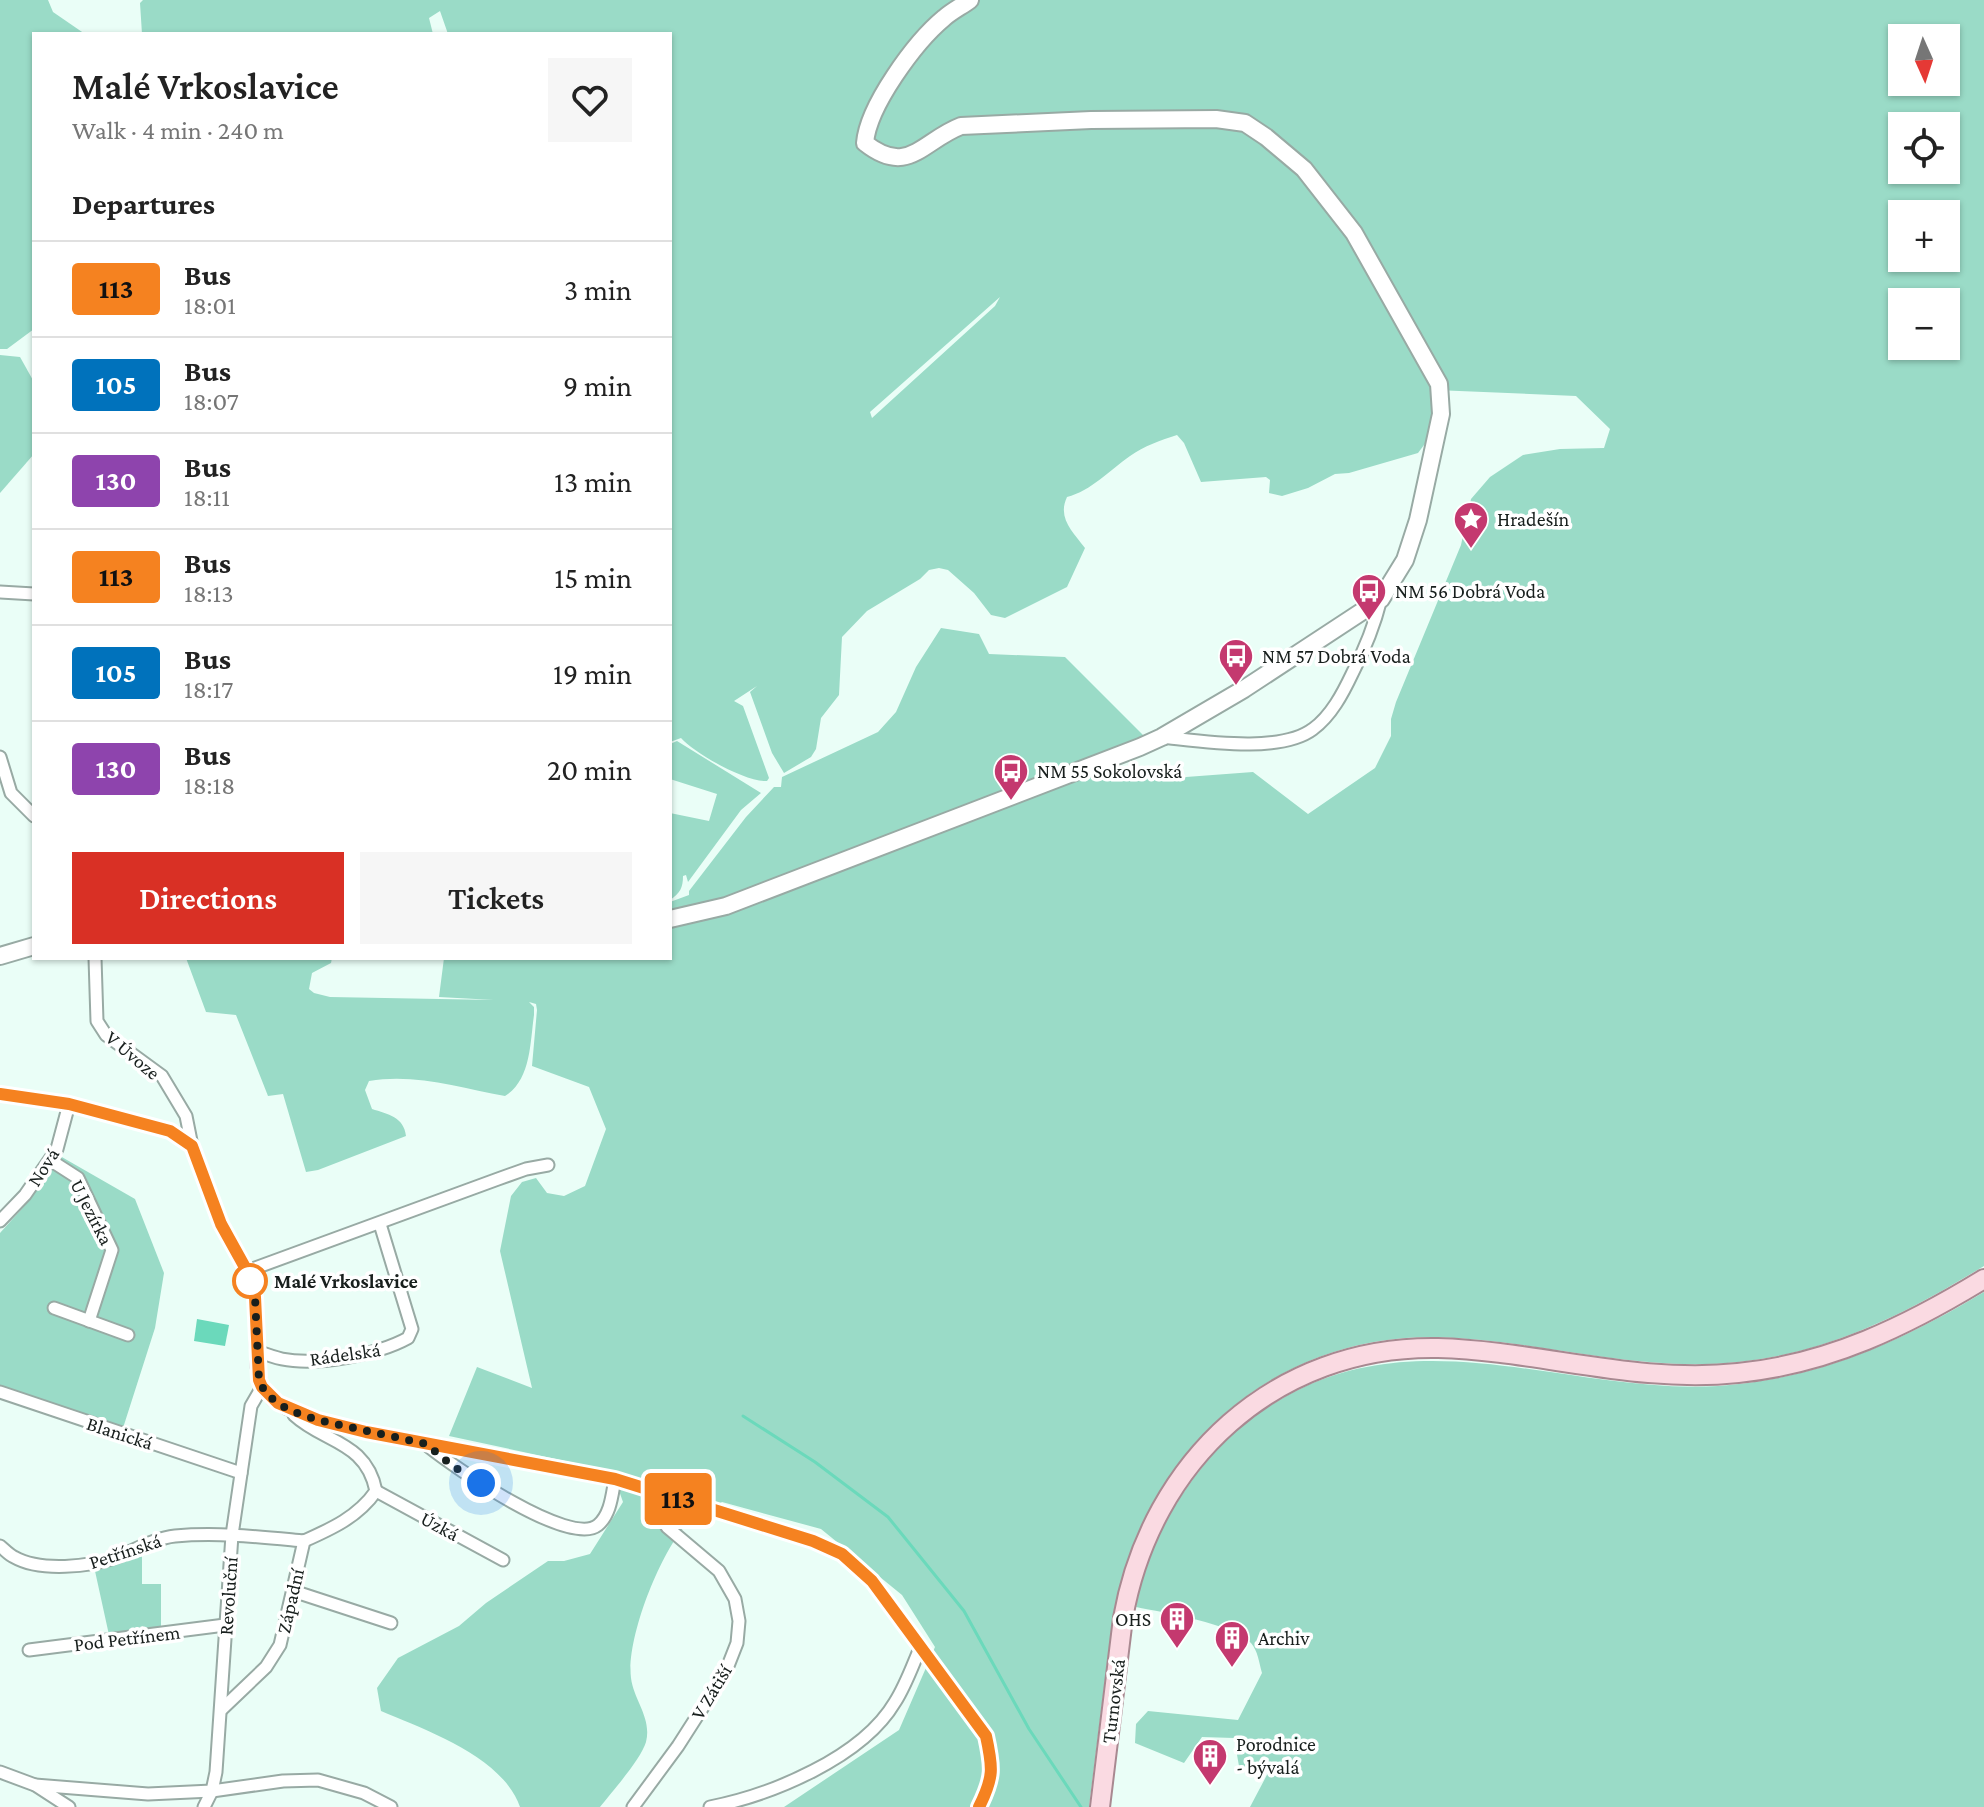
<!DOCTYPE html>
<meta charset="utf-8">
<style>
body{margin:0;font-family:"Crimson Pro",serif;background:#f6f6f6;color:#222;height:100vh;display:flex;flex-direction:column;font-size:30px;white-space:nowrap}
*{box-sizing:border-box;margin:0}
p{font-size:26px;color:#767676}
.icon{flex:none;width:44px;height:44px;fill:none;stroke:currentColor;stroke-width:2;stroke-linecap:round;stroke-linejoin:round}
.map{position:relative;flex:1;overflow:hidden}
.drawer{position:absolute;left:32px;top:32px;width:640px;height:928px;display:flex;flex-direction:column;background:#fff;border-radius:0px;box-shadow:0 2px 6px #0004}
.drawer>*{flex:none}
.badge{padding:0 16px;border-radius:6px;font-size:28px;line-height:52px}
.needle{width:52px;rotate:177deg}
.buttons{position:absolute;left:1888px;top:24px;display:grid;gap:16px}
.buttons a{display:grid;place-items:center;width:72px;height:72px;border-radius:0px;background:#fff;box-shadow:0 2px 6px #0004;font-size:40px}
.you{position:absolute;width:40px;height:40px;margin:-20px;border:6px solid #fff;border-radius:50%;background:#1a73e8;box-shadow:0 0 0 12px #1a73e833}
.map>.badge{position:absolute;translate:-50% -50%;box-shadow:0 0 0 4px #fff}
h2{padding:0 40px;font-size:30px;line-height:72px}
.round{display:grid;place-items:center;flex:none;width:84px;height:84px;border-radius:0px;background:#f6f6f6}
.headline{display:flex;align-items:center;justify-content:space-between;height:136px;padding:0 40px}
h1{font-size:38px;font-weight:600;line-height:60px}
.cta{display:flex;gap:16px;margin-top:auto;padding:16px 40px}
.cta a{flex:1;height:92px;border-radius:0px;background:#d93025;color:#fff;font-size:32px;font-weight:600;line-height:92px;text-align:center}
.cta a+a{background:#f6f6f6;color:#222}
ul{padding:0;list-style:none}
li{display:flex;align-items:center;gap:24px;height:96px;padding:0 40px;border-top:2px solid #e0e0e0}
li div{flex:1}
li b{display:block;font-size:30px}
li em{font-style:normal}
li .badge{min-width:88px;font-weight:700;text-align:center}
.map>svg:first-child{display:block}
.green{fill:#9adbc7;fill-rule:evenodd}
.water{fill:#6bd9bb}
.lines{fill:none;stroke-linecap:round;stroke-linejoin:round}
.stream{stroke:#6bd9bb;stroke-width:3}
.street-casing{stroke:#98aaa4;stroke-width:15}
.secondary-casing{stroke:#98aaa4;stroke-width:20}
.primary-casing{stroke:#a88991;stroke-width:22}
.street{stroke:#fff;stroke-width:11}
.secondary{stroke:#fff;stroke-width:16}
.primary{stroke:#fadae2;stroke-width:18}
.line-casing{stroke:#fff;stroke-width:18}
.line{stroke:#f58220;stroke-width:12}
.walk{stroke:#181f1d;stroke-width:8;stroke-dasharray:0 14.4}
.stop-dot{fill:#fff;stroke:#f58220;stroke-width:4}
.labels{text-anchor:middle;stroke-width:7;stroke-linejoin:round;paint-order:stroke}
.poi-label{font-size:20px;fill:#181f1d;stroke:#fff;text-anchor:start}
.street-label{font-size:20px;fill:#181f1d;stroke:#fff}
.stop-label{font-size:20px;font-weight:bold;fill:#181f1d;stroke:#fff;text-anchor:start}
</style>
<div class="map">
<svg width="1984" height="1807" viewBox="0 0 1984 1807">
<rect width="100%" height="100%" fill="#eafef7"/>
<g class="green">
<path d="M0 0H48L53 12 85 34H34V329L7 349H0Z"/>
<path d="M143 0H1984V1266C1907 1313 1829 1353 1738 1362 1636 1373 1538 1340 1437 1337 1269 1334 1142 1456 1113 1616L1089 1807H784L899 1730 935 1647 902 1595 821 1529 722 1502C711 1509 695 1515 686 1525 660 1553 626 1639 631 1678 634 1701 652 1718 646 1742 641 1759 612 1792 600 1807H520C503 1757 426 1730 381 1711L377 1688 398 1658 459 1626 486 1603 548 1561H564L590 1554 623 1502 612 1471 449 1436 477 1367 532 1388 500 1251 511 1196 522 1182 536 1178 547 1193 564 1196 585 1186 606 1129 589 1087 532 1066 537 1010 536 1004 529 1002 534 1007V1015C530 1043 531 1080 505 1096 461 1088 415 1073 369 1081L365 1090 372 1109C388 1114 404 1117 406 1136L318 1170 306 1172 283 1094 268 1096 236 1015 206 1012 186 958H332L331 963 312 973 309 989 314 993 330 997 494 1000 439 997 444 958H670V902L689 895V891L746 817 774 787H781L782 777 878 732 896 712 916 667 941 628 979 634 989 654 1065 657 1143 735 1113 770 1186 777 1253 772 1308 814 1375 768 1391 736V719L1396 702 1461 545 1471 499 1490 477 1523 455 1560 449 1604 448 1610 429 1576 396 1435 390 1430 437 1418 453 1349 473 1335 474 1308 488 1282 496 1269 493 1270 480 1266 477 1201 482 1184 443 1177 435C1161 440 1144 446 1130 456 1110 470 1091 491 1067 497 1057 518 1073 532 1085 548L1067 587 1005 618 991 615 974 593 948 570 939 568 929 570 920 579 867 611 842 637 839 695 821 718 816 749 811 757 784 773 772 753 750 692 757 686 734 701 743 706 769 778 767 781C747 783 694 753 681 738L670 742V34H448L440 11 429 18 433 34H142L140 3ZM1902 38H1946V82H1902ZM1902 126H1946V170H1902ZM1902 214H1946V258H1902ZM1000 297 995 306 872 418 870 412ZM1902 302H1946V346H1902Z"/>
<path d="M0 355 20 357 34 382V454L0 493Z"/>
<path d="M677 741 761 793 741 810 688 882 686 875 683 876C683 888 680 893 670 900V813L709 821 717 794 670 779V744Z"/>
<path d="M60 1156 135 1199 164 1273 155 1328 123 1428 0 1387V1233L28 1202Z"/>
<path d="M1984 1292V1807H1250L1269 1771 1239 1766 1234 1738 1202 1737 1184 1763 1135 1743 1136 1724 1148 1711 1238 1720 1262 1673C1259 1663 1258 1651 1251 1643 1231 1623 1165 1613 1136 1607 1146 1550 1176 1496 1215 1452 1238 1425 1269 1404 1302 1388 1437 1324 1579 1395 1719 1386 1817 1379 1901 1342 1984 1292Z"/>
<path d="M142 1556V1584H161V1628L109 1635 95 1571Z"/>
</g>
<path class="water" d="M197 1319 229 1325 225 1346 194 1341Z"/>
<g class="lines">
<path class="stream" d="M743 1416 815 1462 888 1517 964 1611 1029 1729 1081 1807"/>
<g class="street-casing">
<g id="street">
<path d="M0 592 34 594"/>
<path d="M1162 737C1201 741 1280 754 1313 729 1331 716 1343 693 1352 674 1365 649 1374 627 1381 599"/>
<path d="M0 757 11 793 34 816"/>
<path d="M95 958 97 1021 106 1035 162 1076 186 1116 192 1146"/>
<path d="M0 1094 69 1104 170 1131 192 1146 221 1224 247 1271 255 1297 257 1367 262 1387 273 1400 288 1409 318 1420 366 1432 615 1479 813 1541 842 1554 872 1581 986 1736C994 1770 995 1775 979 1807"/>
<path d="M50 1160 78 1178 112 1250 89 1321"/>
<path d="M0 1221 25 1195 57 1149 69 1104"/>
<path d="M247 1271 498 1179 526 1169 548 1165"/>
<path d="M54 1308 128 1335"/>
<path d="M257 1351C265 1354 273 1357 282 1359 316 1366 377 1355 408 1338L412 1329 380 1224"/>
<path d="M0 1392 241 1473"/>
<path d="M294 1415C324 1443 366 1441 376 1491 358 1517 331 1529 304 1541"/>
<path d="M429 1447C454 1467 570 1548 598 1525 611 1514 612 1494 615 1479"/>
<path d="M376 1491 503 1560"/>
<path d="M0 1546C4 1549 9 1555 14 1557 40 1572 90 1567 117 1557 135 1550 155 1538 175 1536 218 1532 261 1537 304 1541"/>
<path d="M293 1591 391 1623"/>
<path d="M29 1650 225 1625"/>
<path d="M222 1709 266 1667 280 1645 304 1541"/>
<path d="M0 1772 35 1785 69 1807"/>
<path d="M35 1785 148 1794 212 1791 283 1781 318 1780 364 1793 391 1807"/>
<path d="M204 1807 212 1791 216 1772 232 1535 251 1406 262 1387"/>
<path d="M633 1807 678 1746 726 1671 737 1643 739 1621 735 1599 719 1571 667 1527 660 1514 659 1493"/>
<path d="M710 1807C771 1795 862 1758 895 1702 906 1685 913 1664 921 1646"/>
</g>
</g>
<g class="secondary-casing">
<g id="secondary">
<path d="M670 919 726 906 1140 747 1162 737 1244 689 1381 599 1405 560 1418 520 1441 414 1439 384 1354 233 1304 169 1266 137 1245 123 1216 119 1091 120 961 126C922 141 908 177 865 143 868 106 915 42 944 18 952 11 962 6 970 0"/>
<path d="M0 956 34 946"/>
</g>
</g>
<g class="primary-casing">
<path id="primary" d="M1100 1807 1123 1618C1151 1461 1275 1345 1438 1348 1539 1351 1637 1384 1738 1373 1829 1364 1907 1326 1984 1279"/>
</g>
<use href="#street" class="street"/>
<use href="#secondary" class="secondary"/>
<use href="#primary" class="primary"/>
</g>
<g class="lines">
<g class="line-casing">
<path id="line" d="M0 1094 69 1104 170 1131 192 1146 221 1224 247 1271 255 1297 259 1380 262 1387 278 1403 318 1420 366 1432 615 1479 813 1541 842 1554 872 1581 986 1736C993 1768 994 1777 979 1807"/>
</g>
<use href="#line" class="line"/>
<path class="walk" d="M250 1281 247 1271 255 1297 259 1380C268 1404 295 1413 318 1420L426 1444 454 1467 481 1483"/>
</g>
<defs>
<g id="sight-pin" transform="scale(1.8)"><path d="M0 17L-7.5 6A9.5 9.5 0 1 1 7.5 6Z" fill="#c4396f" stroke="#fff"/><path d="M0-6L1.8-2.2L6-1.7L2.9 1.2L3.7 5.4L0 3.3L-3.7 5.4L-2.9 1.2L-6-1.7L-1.8-2.2Z" fill="#fff"/></g>
<g id="bus-pin" transform="scale(1.8)"><path d="M0 17L-7.5 6A9.5 9.5 0 1 1 7.5 6Z" fill="#c4396f" stroke="#fff"/><path d="M-5-6H5V4H4V6H2V4H-2V6H-4V4H-5ZM-3.5-4V0h7V-4ZM-3.5 1.2v1.5H-2V1.2ZM2 1.2v1.5H3.5V1.2Z" fill="#fff"/></g>
<g id="building-pin" transform="scale(1.8)"><path d="M0 17L-7.5 6A9.5 9.5 0 1 1 7.5 6Z" fill="#c4396f" stroke="#fff"/><path d="M-4-6H4V6H1V3H-1V6H-4ZM-2.5-4.3h1.7v1.8h-1.7ZM.8-4.3h1.7v1.8H.8ZM-2.5-1h1.7V.8h-1.7ZM.8-1h1.7V.8H.8Z" fill="#fff"/></g>
</defs>
<g fill-rule="evenodd">
<use href="#sight-pin" x="1471" y="519"/>
<use href="#bus-pin" x="1369" y="591"/>
<use href="#bus-pin" x="1236" y="656"/>
<use href="#bus-pin" x="1011" y="771"/>
<use href="#building-pin" x="1177" y="1619"/>
<use href="#building-pin" x="1232" y="1638"/>
<use href="#building-pin" x="1210" y="1756"/>
</g>
<circle class="stop-dot" cx="250" cy="1281" r="16"/>
<g class="labels">
<g class="poi-label">
<text x="1497" y="526">Hradešín</text>
<text x="1395" y="598">NM 56 Dobrá Voda</text>
<text x="1262" y="663">NM 57 Dobrá Voda</text>
<text x="1037" y="778">NM 55 Sokolovská</text>
<text x="1151" y="1626" text-anchor="end">OHS</text>
<text x="1258" y="1645">Archiv</text>
<text x="1236" y="1751">Porodnice<tspan x="1236" dy="23">- bývalá</tspan></text>
</g>
<g class="street-label">
<text transform="translate(133 1055) rotate(40)" y="7">V Úvoze</text>
<text transform="translate(43 1167) rotate(-57)" y="7">Nová</text>
<text transform="translate(92 1212) rotate(63)" y="7">U Jezírka</text>
<text transform="translate(345 1354) rotate(-8)" y="7">Rádelská</text>
<text transform="translate(120 1433) rotate(18)" y="7">Blanická</text>
<text transform="translate(440 1526) rotate(28)" y="7">Úzká</text>
<text transform="translate(125 1551) rotate(-18)" y="7">Petřínská</text>
<text transform="translate(228 1596) rotate(-86)" y="7">Revoluční</text>
<text transform="translate(290 1601) rotate(-77)" y="7">Západní</text>
<text transform="translate(127 1638) rotate(-7)" y="7">Pod Petřínem</text>
<text transform="translate(711 1692) rotate(-59)" y="7">V Zátiší</text>
<text transform="translate(1113 1701) rotate(-83)" y="7">Turnovská</text>
</g>
<g class="stop-label">
<text x="274" y="1288">Malé Vrkoslavice</text>
</g>
</g>
</svg>
<div class="buttons">
<a><svg class="needle" viewBox="-14 -14 28 28"><path d="M0-13l5 13h-10z" fill="#e53935"/><path d="M0 13l5-13h-10z" fill="#767676"/></svg></a>
<a><svg class="icon" aria-label="locate" viewBox="0 0 24 24"><circle cx="12" cy="12" r="6"/><path d="M12 2v4M12 18v4M2 12h4M18 12h4"/></svg></a>
<a>+</a>
<a>−</a>
</div>
<div class="you" style="left:481px;top:1483px"></div>
<b class="badge" style="left:678px;top:1499px;background:#f58220;color:#111">113</b>
<section class="drawer">
<div class="headline"><div><h1>Malé Vrkoslavice</h1><p>Walk · 4 min · 240 m</p></div><a class="round"><svg class="icon" aria-label="heart" viewBox="0 0 24 24"><path d="M12 20l-8-8c-3-5 5-10 8-4 3-6 11-1 8 4z"/></svg></a></div>
<h2>Departures</h2>
<ul>
<li><span class="badge" style="background:#f58220;color:#111">113</span><div><b>Bus</b><p>18:01</p></div><em>3 min</em></li>
<li><span class="badge" style="background:#0072bc;color:#fff">105</span><div><b>Bus</b><p>18:07</p></div><em>9 min</em></li>
<li><span class="badge" style="background:#8e44ad;color:#fff">130</span><div><b>Bus</b><p>18:11</p></div><em>13 min</em></li>
<li><span class="badge" style="background:#f58220;color:#111">113</span><div><b>Bus</b><p>18:13</p></div><em>15 min</em></li>
<li><span class="badge" style="background:#0072bc;color:#fff">105</span><div><b>Bus</b><p>18:17</p></div><em>19 min</em></li>
<li><span class="badge" style="background:#8e44ad;color:#fff">130</span><div><b>Bus</b><p>18:18</p></div><em>20 min</em></li>
</ul>
<div class="cta"><a>Directions</a><a>Tickets</a></div>
</section>
</div>
